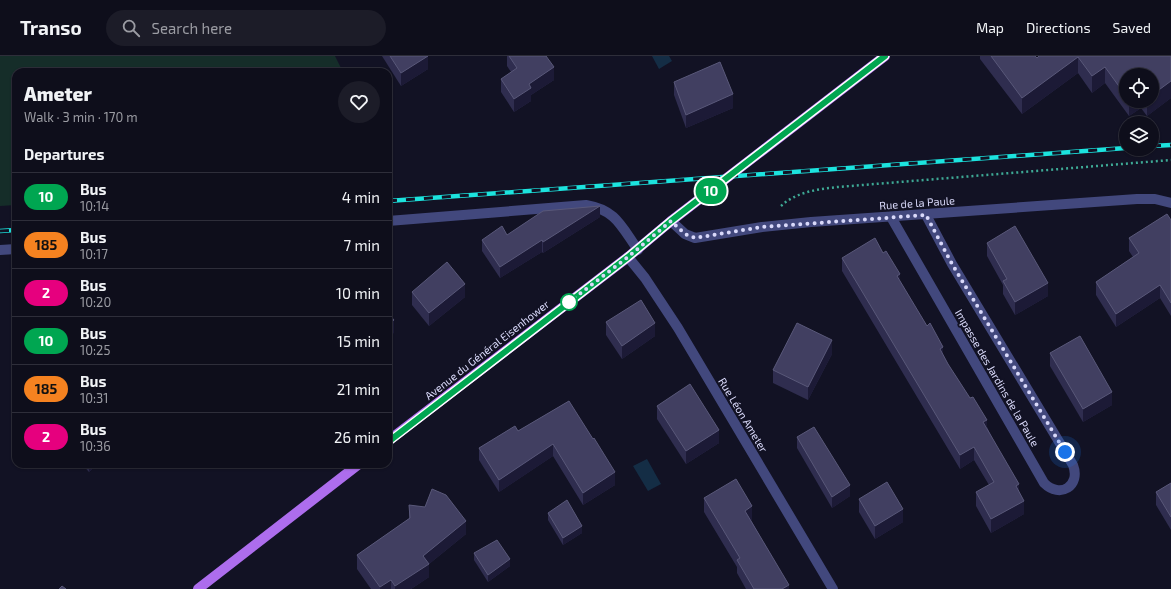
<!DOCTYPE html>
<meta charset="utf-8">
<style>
body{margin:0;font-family:"Exo 2",sans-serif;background:#1c1c28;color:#f1f3f6;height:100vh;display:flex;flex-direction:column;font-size:15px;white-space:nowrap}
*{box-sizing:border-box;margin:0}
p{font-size:13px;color:#9b9ca3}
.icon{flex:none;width:22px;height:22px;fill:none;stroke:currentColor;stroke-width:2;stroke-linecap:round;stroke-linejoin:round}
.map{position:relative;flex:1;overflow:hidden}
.drawer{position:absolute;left:12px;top:12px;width:380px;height:400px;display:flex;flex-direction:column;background:#0e0e1b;border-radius:12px;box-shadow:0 1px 3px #0004,0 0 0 1px #2e2e3a}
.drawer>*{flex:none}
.badge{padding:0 8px;border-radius:13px;font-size:14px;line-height:26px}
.buttons{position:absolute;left:1119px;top:12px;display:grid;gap:8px}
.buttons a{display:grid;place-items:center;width:40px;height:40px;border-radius:50%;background:#0e0e1b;box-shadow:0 1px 3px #0004,0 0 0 1px #2e2e3a;font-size:20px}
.you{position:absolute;width:20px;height:20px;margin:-10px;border:3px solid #fff;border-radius:50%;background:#1a73e8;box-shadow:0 0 0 6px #1a73e833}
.map>.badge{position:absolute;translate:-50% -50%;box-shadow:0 0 0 2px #fff}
h2{padding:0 12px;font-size:15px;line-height:36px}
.round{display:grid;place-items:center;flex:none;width:42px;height:42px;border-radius:21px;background:#1c1c28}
.head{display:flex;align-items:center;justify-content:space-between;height:68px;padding:0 12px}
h1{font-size:19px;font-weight:800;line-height:30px}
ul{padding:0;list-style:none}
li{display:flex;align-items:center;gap:12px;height:48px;padding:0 12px;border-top:1px solid #2e2e3a}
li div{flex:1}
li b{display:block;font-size:15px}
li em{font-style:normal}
li .badge{min-width:44px;font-weight:700;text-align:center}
header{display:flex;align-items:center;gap:24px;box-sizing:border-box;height:56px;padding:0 20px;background:#0e0e1b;border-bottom:1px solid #2e2e3a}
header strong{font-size:19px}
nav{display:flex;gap:22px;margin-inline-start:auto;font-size:14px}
.search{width:280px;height:36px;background:#1c1c28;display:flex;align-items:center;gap:10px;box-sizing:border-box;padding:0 14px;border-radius:22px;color:#9b9ca3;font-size:15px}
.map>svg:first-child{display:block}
.green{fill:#152d29}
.water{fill:#142d45}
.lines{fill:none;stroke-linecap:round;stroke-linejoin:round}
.path{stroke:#3ea995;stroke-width:2.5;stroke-dasharray:2 3;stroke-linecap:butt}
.minor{stroke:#42487d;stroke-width:10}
.major{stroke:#ad6ded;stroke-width:10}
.rail-casing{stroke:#1ce3de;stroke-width:4.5}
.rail{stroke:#121224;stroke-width:3;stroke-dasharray:9;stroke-linecap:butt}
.wall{fill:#2f2d4f;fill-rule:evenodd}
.shaded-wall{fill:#1c1a36}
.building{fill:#413f61;stroke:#595879}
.line-casing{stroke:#fff;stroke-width:9}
.line{stroke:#00a651;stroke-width:6}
.walk{stroke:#d9d9fa;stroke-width:4;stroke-dasharray:0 7.2}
.stop-dot{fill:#fff;stroke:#00a651;stroke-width:2}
.labels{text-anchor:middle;stroke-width:4;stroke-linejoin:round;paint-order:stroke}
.street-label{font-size:11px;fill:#d9d9fa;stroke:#121224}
</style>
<header>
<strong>Transo</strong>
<div class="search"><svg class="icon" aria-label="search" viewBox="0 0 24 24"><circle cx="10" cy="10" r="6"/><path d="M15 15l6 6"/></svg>Search here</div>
<nav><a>Map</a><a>Directions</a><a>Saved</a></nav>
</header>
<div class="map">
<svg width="1171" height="533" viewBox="0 0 1171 533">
<rect width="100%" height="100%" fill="#121224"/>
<path class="green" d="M0 0H335L343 16H16V149L0 150Z"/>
<g class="water">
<path d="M652 0H669L672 5 659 13Z"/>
<path d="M647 403 661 428 648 435 633 410Z"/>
</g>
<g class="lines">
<path class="path" d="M781 150C796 136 818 133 838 131L1171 104"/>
<g class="minor">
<path d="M891 161 1044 427C1060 443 1081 430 1073 409L952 208 926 159"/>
<path d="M388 165 586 149C616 154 621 170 638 194"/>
<path d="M671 165 685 178 695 182 762 171 811 166 1137 143H1155L1171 147"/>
<path d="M0 194 16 193"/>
<path d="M628 201 645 222 678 272 833 533"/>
</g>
<g class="major">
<path d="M388 385 628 201 671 165 885 0"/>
<path d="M198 533 359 408"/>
</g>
<g class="rail-casing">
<g id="rail">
<path d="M1152 90 1171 89"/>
<path d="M388 145 1126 92"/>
<path d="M0 175 16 174"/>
</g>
</g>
<use href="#rail" class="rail"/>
</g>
<g class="wall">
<path d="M382 0H428V13L401 30Z"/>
<path d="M507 0H546L554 24 531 39V45L514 56 501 36V23L511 16 507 10Z"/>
<path d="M980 0H1035L1037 2 1171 0V42L1147 60 1141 52 1129 60 1105 27 1092 37 1078 17 1022 58 980 3ZM1126 19 1152 45H1126Z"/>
<path d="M674 26 733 52 686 72 674 39Z"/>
<path d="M600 161 543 197 542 196 500 222 482 195V184Z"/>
<path d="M1171 164V260L1160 242 1116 271 1096 239V226L1133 201 1129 195V182Z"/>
<path d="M987 187 1048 240 1015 259 1003 238V229L987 200Z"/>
<path d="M842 202 900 225 948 308 987 371 1019 436 1024 458 991 477 976 450V436L989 429 974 404 960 413 842 215Z"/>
<path d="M412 236 465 241 429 270 412 249Z"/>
<path d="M606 266 655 280 622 303 606 279Z"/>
<path d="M1050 297 1112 349 1083 366 1050 310Z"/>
<path d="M832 298 808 344 773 327V314Z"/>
<path d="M569 345 615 429 583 449 553 400 499 436 479 404V392L518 375Z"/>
<path d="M657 350 719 387 686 408 657 363Z"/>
<path d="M797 381 850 440 832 452 797 392Z"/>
<path d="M82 408H98L89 416Z"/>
<path d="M1171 427V474L1156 449V436Z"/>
<path d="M704 442 752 464H751L789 533H746L737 517V511L704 456Z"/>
<path d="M859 443 903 466 875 483 859 456Z"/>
<path d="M409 449 466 478 429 508V521L411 533H371L357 513V499L409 463Z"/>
<path d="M548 457 582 477 563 489 548 464Z"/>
<path d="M474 497 510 510 488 526 474 504Z"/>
</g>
<g class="shaded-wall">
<path d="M428 0V13L401 30V17Z"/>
<path d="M1078 1V17L1022 58V42Z"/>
<path d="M554 11V24L531 39V45L514 56V43L529 28Z"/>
<path d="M1105 11V27L1092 37V20Z"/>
<path d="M1171 25V42L1147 60V45H1152V39Z"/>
<path d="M733 38V52L686 72V59Z"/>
<path d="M1129 45H1141V52L1129 60Z"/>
<path d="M600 150V161L543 197V186Z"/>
<path d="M542 184V196L500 222V211Z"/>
<path d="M900 218V231L897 220Z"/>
<path d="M1048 227V240L1015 259V246Z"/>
<path d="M465 228V241L429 270V257Z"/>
<path d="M1160 229V242L1116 271V258Z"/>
<path d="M394 264V277L388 282V269Z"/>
<path d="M655 267V280L622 303V290Z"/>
<path d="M832 284V298L808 344V331Z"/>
<path d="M943 291V304L940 293Z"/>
<path d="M1112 336V349L1083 366V353Z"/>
<path d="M987 364V378L983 366Z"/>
<path d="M719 374V387L686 408V395Z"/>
<path d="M553 388V400L499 436V424Z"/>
<path d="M974 391V404L960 413V399Z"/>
<path d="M89 408H98L89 416Z"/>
<path d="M615 416V429L583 449V437Z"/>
<path d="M1019 428V442L1016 430Z"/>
<path d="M850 429V440L832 452V441Z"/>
<path d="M1024 445V458L991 477V463Z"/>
<path d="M752 450V464L745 468V455Z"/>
<path d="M903 453V466L875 483V470Z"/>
<path d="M466 465V478L429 508V521L411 533H395V530L423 500Z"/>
<path d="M582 470V477L563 489V482Z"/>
<path d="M510 503V510L488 526V519Z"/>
<path d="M391 524V533H380V531Z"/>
<path d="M789 529V533H782Z"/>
</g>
<g class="building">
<path d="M390 0H428L401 17Z"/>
<path d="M509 0H546L554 11 529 28 531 32 514 43 501 23 517 12Z"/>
<path d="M991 0H1035L1037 2 1039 0H1171V25L1152 39V19H1126V40L1105 11 1092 20 1078 1 1022 42Z"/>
<path d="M720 6 733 38 686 59 674 26Z"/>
<path d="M600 150 543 186 542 184 500 211 482 184 502 170 507 179 543 155Z"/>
<path d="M1167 158 1171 164V247L1160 229 1116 258 1096 226 1139 197 1129 182Z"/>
<path d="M1015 170 1048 227 1015 246 1003 225 1007 223 987 187Z"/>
<path d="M875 182 883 197 886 195 900 218 897 220 927 270 930 267 943 291 940 293 948 308 970 342 973 341 987 364 983 366 1019 428 1016 430 1024 445 991 463 976 436 994 426 974 391 960 399 842 202Z"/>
<path d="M447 206 465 228 429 257 412 236Z"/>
<path d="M641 244 655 267 622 290 606 266Z"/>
<path d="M388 257 394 264 388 269Z"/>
<path d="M797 267 832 284 808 331 773 314Z"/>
<path d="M1080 280 1112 336 1083 353 1050 297Z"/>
<path d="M690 328 719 374 686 395 657 350Z"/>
<path d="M569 345 593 383 594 382 615 416 583 437 553 388 499 424 479 392 515 370 518 375Z"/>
<path d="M814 371 850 429 832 441 797 381Z"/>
<path d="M736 423 752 450 745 455 789 529 782 533H754L737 504 740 502 704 442Z"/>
<path d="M887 426 903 453 875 470 859 443Z"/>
<path d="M1171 427V461L1156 436Z"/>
<path d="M432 433 446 439 466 465 423 500 429 508 395 530 391 524 380 531 357 499 410 462 409 449 425 451Z"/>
<path d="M567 444 582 470 563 482 548 457Z"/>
<path d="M497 484 510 503 488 519 474 497Z"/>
<path d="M62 530 66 533H59Z"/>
</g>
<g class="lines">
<g class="line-casing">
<path id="line" d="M388 386 628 201 671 165 885 0"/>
</g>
<use href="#line" class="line"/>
<path class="walk" d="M569 246 628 201 671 165 685 178 695 182 762 171 926 159 952 208 1065 396"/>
</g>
<circle class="stop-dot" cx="569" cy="246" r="8"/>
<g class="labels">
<g class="street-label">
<text transform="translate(917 147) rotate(-4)" y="4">Rue de la Paule</text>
<text transform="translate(487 294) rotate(-38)" y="4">Avenue du Général Eisenhower</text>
<text transform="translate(997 322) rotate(60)" y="4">Impasse des Jardins de la Paule</text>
<text transform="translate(743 359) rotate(59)" y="4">Rue Léon Ameter</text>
</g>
</g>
</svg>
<div class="buttons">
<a><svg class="icon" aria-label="locate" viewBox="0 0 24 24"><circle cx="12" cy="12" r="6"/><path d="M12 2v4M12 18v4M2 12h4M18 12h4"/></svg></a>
<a><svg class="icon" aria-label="layers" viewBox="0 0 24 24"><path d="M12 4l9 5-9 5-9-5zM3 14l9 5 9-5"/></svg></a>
</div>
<div class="you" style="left:1065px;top:396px"></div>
<b class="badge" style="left:711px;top:135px;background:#00a651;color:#fff">10</b>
<section class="drawer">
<div class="head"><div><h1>Ameter</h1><p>Walk · 3 min · 170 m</p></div><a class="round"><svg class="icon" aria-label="heart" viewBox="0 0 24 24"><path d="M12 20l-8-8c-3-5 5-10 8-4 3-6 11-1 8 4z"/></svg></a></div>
<h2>Departures</h2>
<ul>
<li><span class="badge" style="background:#00a651;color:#fff">10</span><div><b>Bus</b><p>10:14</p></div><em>4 min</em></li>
<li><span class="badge" style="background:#f58220;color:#111">185</span><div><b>Bus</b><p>10:17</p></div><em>7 min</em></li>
<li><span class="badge" style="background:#e6007e;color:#fff">2</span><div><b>Bus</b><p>10:20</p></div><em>10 min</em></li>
<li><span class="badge" style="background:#00a651;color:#fff">10</span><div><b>Bus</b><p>10:25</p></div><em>15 min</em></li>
<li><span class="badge" style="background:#f58220;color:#111">185</span><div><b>Bus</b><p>10:31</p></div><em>21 min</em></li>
<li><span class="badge" style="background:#e6007e;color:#fff">2</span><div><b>Bus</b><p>10:36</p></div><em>26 min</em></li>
</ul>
</section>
</div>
